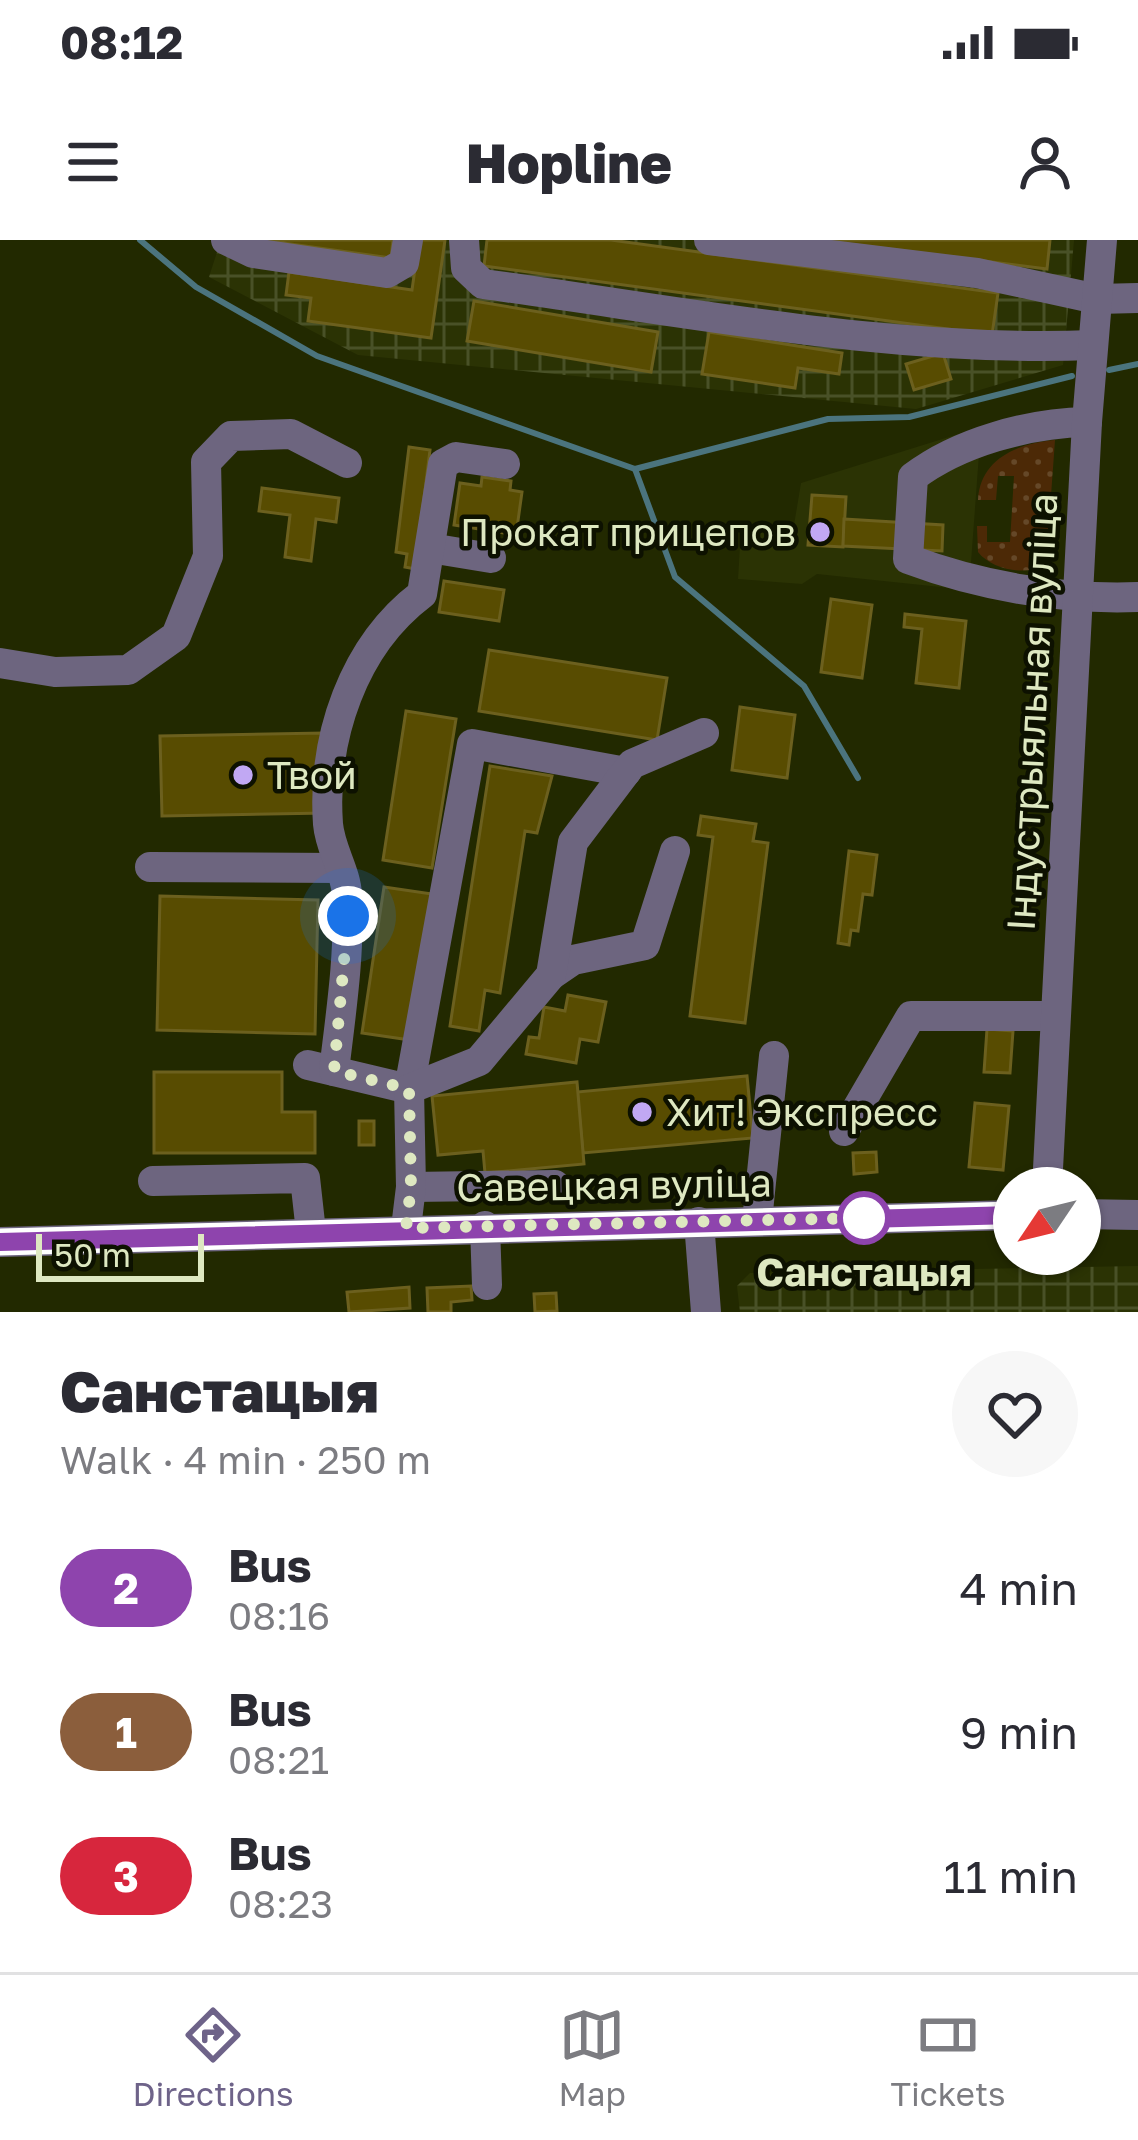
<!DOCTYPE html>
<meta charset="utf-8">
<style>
body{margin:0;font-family:"Golos Text",sans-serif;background:#f7f7f7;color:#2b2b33;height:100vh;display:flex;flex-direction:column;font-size:45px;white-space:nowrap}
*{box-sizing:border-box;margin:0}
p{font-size:39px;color:#7c7c81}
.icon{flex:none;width:66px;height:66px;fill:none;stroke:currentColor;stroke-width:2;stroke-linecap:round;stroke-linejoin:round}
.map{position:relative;height:1072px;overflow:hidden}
.side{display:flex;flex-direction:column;background:#fff;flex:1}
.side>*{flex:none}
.badge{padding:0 24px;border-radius:39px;font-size:42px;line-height:78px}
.needle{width:78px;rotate:235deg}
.controls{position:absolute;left:993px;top:927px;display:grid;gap:24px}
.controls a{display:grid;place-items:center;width:108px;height:108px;border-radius:50%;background:#fff;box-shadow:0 3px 9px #0004;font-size:60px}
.scale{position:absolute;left:36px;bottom:30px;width:168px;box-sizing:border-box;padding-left:12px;border:6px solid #dee8c1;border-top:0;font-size:33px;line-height:42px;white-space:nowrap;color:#dee8c1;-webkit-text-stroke:9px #0d1100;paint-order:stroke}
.you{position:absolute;width:60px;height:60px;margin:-30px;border:9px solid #fff;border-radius:50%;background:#1a73e8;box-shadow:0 0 0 18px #1a73e833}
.map>.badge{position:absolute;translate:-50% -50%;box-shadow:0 0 0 6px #fff}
.round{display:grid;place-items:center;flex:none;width:126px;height:126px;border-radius:63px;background:#f7f7f7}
.summary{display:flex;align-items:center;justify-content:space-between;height:204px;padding:0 60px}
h1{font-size:57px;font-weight:800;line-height:90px}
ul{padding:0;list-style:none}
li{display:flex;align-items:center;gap:36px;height:144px;padding:0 60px}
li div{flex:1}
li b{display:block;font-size:45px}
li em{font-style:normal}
li .badge{min-width:132px;font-weight:700;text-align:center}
.status{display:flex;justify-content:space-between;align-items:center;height:84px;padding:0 60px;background:#fff;direction:ltr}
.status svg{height:33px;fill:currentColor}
header{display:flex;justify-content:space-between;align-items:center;height:156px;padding:0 60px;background:#fff;font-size:54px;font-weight:800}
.tab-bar{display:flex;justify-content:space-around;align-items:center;height:168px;border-top:3px solid #e1e1e2;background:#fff;font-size:33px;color:#7c7c81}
.tab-bar a{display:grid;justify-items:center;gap:6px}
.tab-bar .on{color:#6e6389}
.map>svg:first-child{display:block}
.built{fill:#2b3304}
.industrial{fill:url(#industrial-grid)}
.green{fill:url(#green-dots)}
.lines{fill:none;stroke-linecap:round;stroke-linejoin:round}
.stream{stroke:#4b747e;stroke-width:6}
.building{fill:#584c01;stroke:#6c601e;stroke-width:3}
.minor{stroke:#6d657f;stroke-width:30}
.line-casing{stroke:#fff;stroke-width:27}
.line{stroke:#8e44ad;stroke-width:18}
.walk{stroke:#dee8c1;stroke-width:12;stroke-dasharray:0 21.6}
.poi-dot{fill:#c1a8f3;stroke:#0d1100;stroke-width:4.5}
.stop-dot{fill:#fff;stroke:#8e44ad;stroke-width:6}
.labels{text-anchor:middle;stroke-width:9;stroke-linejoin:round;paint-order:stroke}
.poi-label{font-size:39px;fill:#dee8c1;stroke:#0d1100;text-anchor:start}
.street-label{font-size:39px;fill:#dee8c1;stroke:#0d1100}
.stop-label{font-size:39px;font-weight:bold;fill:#dee8c1;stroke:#0d1100}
</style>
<div class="status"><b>08:12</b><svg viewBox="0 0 49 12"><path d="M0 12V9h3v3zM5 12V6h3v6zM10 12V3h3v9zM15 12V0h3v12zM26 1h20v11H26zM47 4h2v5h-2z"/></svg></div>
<header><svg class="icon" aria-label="menu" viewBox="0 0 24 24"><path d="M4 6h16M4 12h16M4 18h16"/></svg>Hopline<svg class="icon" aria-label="person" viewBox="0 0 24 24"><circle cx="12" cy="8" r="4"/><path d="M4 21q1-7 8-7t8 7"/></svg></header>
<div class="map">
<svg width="1138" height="1072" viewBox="0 0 1138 1072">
<defs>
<pattern id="industrial-grid" width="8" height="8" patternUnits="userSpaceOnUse" patternTransform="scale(3)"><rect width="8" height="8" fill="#2b3304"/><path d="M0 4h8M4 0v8" fill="none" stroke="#495127"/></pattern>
<pattern id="green-dots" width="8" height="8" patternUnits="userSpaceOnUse" patternTransform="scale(3)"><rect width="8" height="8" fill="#4c2906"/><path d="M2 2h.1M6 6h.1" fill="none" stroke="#654828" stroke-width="1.8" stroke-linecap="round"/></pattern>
</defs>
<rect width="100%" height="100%" fill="#222900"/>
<path class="built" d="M981 187 969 350 817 334 802 344 738 339 741 290 793 291 801 243Z"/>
<g class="industrial">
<path d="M221 0H1074L1063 125 916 169 358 115 209 37Z"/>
<path d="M1138 1026V1072H740L737 1046 750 1033Z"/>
</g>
<path class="green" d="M1055 200 1046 325C1026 336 992 330 978 312L977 286H987V302H1010L1014 236H998L996 260H978C980 218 1019 203 1055 200Z"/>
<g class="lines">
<g class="stream">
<path d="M140 0 196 47 317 116 635 229 828 179 909 177 1072 136"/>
<path d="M1109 130 1138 124"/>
<path d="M635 229 675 337 804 446 858 538"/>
</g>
</g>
<g class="building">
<path d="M262 0H393L391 18Z"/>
<path d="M419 0H445L431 98 308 81 311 58 286 55 289 32 412 50Z"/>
<path d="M487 0H611L998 53 992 95 484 26Z"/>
<path d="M816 0H1050L1047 29Z"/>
<path d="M474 61 658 92 651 132 467 101Z"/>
<path d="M709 92 842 113 839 134 798 128 795 148 702 134Z"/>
<path d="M943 113 951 139 914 150 906 124Z"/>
<path d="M409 207 430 210 415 329 405 327 407 314 396 312Z"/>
<path d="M482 237 511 241 510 250 522 252 516 295 454 285 460 243 481 246Z"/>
<path d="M262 248 339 258 336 282 316 279 311 321 285 317 290 275 259 271Z"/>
<path d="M812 255 846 257 843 307 808 305Z"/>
<path d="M844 279 943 285 942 311 843 306Z"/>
<path d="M444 341 504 350 499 381 439 372Z"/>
<path d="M831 359 872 365 862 438 821 432Z"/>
<path d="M905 374 966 381 959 448 916 443 922 389 904 387Z"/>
<path d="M489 410 667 438 657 500 479 471Z"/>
<path d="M740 467 795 475 787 538 732 530Z"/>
<path d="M406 471 456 479 432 628 383 620Z"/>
<path d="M324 493 326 573 162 576 160 496Z"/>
<path d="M490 526 552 536 537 593 525 591 500 753 485 750 479 791 450 786Z"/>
<path d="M701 576 756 584 753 601 768 603 745 783 690 776 713 597 698 595Z"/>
<path d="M849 611 877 615 872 655 863 654 858 691 851 690 849 705 838 703Z"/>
<path d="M384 647 432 654 410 800 362 793Z"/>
<path d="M160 656 318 660 315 794 157 790Z"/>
<path d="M568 755 606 762 598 802 580 799 576 823 526 814 529 797 539 798 544 767 565 771Z"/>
<path d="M987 789 1013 791 1010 833 984 832Z"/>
<path d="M154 832H282V872H315V913H154Z"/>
<path d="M747 836 753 898 583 913 577 852Z"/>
<path d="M577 842 584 924 485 933 483 911 438 915 432 856Z"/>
<path d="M975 863 1009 866 1003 930 969 927Z"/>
<rect x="359" y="881" width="15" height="24"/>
<path d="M876 912 877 932 854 934 853 913Z"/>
<path d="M471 1046 472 1060 451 1062V1072H428L427 1048Z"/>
<path d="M409 1047 410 1068 349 1072 347 1052Z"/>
<path d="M556 1053 557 1071 535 1072 534 1054Z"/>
</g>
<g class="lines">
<g class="minor">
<path d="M226 0 253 13 387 33 404 23 408 0"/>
<path d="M464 0 466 28 483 44C684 71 890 113 1093 105"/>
<path d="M709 0 977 33 1097 59 1138 58"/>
<path d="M1087 182C1029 183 959 202 913 237L908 319C980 346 1061 360 1138 357"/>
<path d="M430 308 491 318"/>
<path d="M0 423 55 432 128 430 176 396 208 316 206 222 231 196 291 194 347 223"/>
<path d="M150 627 339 628"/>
<path d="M551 735 573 720 645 705 675 611"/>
<path d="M308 825 409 849 472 504 626 532"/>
<path d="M334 831C341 772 350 714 347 655 346 631 330 609 328 584 322 498 353 406 422 354L443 224 456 217 505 224"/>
<path d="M844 891 911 776H1055"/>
<path d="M153 941 305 938 311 992"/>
<path d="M411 947 555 945"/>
<path d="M1047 948 1087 182 1102 0"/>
<path d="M1080 974 1138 975"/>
<path d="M757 981 774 816"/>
<path d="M699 982 706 1072"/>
<path d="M485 986 487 1045"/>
<path d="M406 988 411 947 409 849 479 821 551 735 573 602 632 524 704 493"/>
<path d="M0 1002 1014 975"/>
</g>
</g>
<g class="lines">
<g class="line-casing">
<path id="line" d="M0 1002 1014 975"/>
</g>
<use href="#line" class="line"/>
<path class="walk" d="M348 676 334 831 409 849 411 947 406 988 864 978"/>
</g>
<g class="poi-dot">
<circle cx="820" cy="292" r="12"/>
<circle cx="243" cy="535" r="12"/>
<circle cx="642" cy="872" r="12"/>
</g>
<circle class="stop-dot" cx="864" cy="978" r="24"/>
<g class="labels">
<g class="poi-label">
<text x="796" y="306" text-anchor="end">Прокат прицепов</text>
<text x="267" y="549">Твой</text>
<text x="666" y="886">Хит! Экспресс</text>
</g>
<g class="street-label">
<text transform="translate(1032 472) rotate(-87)" y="14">Індустрыяльная вуліца</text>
<text transform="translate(614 945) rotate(-1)" y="14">Савецкая вуліца</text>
</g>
<g class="stop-label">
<text x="864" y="1046">Санстацыя</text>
</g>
</g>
</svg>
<div class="controls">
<a><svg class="needle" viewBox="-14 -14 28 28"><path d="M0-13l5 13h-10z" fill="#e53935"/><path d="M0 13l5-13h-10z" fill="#7c7c81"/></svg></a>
</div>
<div class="scale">50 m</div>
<div class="you" style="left:348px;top:676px"></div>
</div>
<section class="side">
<div class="summary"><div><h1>Санстацыя</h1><p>Walk · 4 min · 250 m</p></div><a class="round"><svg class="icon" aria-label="heart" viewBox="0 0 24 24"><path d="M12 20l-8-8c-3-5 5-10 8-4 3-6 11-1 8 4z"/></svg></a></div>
<ul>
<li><span class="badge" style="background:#8e44ad;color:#fff">2</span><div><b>Bus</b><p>08:16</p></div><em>4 min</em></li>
<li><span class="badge" style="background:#8b5e3c;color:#fff">1</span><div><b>Bus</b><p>08:21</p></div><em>9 min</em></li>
<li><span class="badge" style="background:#d7263d;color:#fff">3</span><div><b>Bus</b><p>08:23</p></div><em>11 min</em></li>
</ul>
</section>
<nav class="tab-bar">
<a class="on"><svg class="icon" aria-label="directions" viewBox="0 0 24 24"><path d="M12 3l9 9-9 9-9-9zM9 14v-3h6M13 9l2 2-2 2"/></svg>Directions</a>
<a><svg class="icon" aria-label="map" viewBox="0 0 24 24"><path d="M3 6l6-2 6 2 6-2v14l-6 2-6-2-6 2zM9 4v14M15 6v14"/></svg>Map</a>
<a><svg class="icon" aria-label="tickets" viewBox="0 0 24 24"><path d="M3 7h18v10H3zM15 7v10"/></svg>Tickets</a>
</nav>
